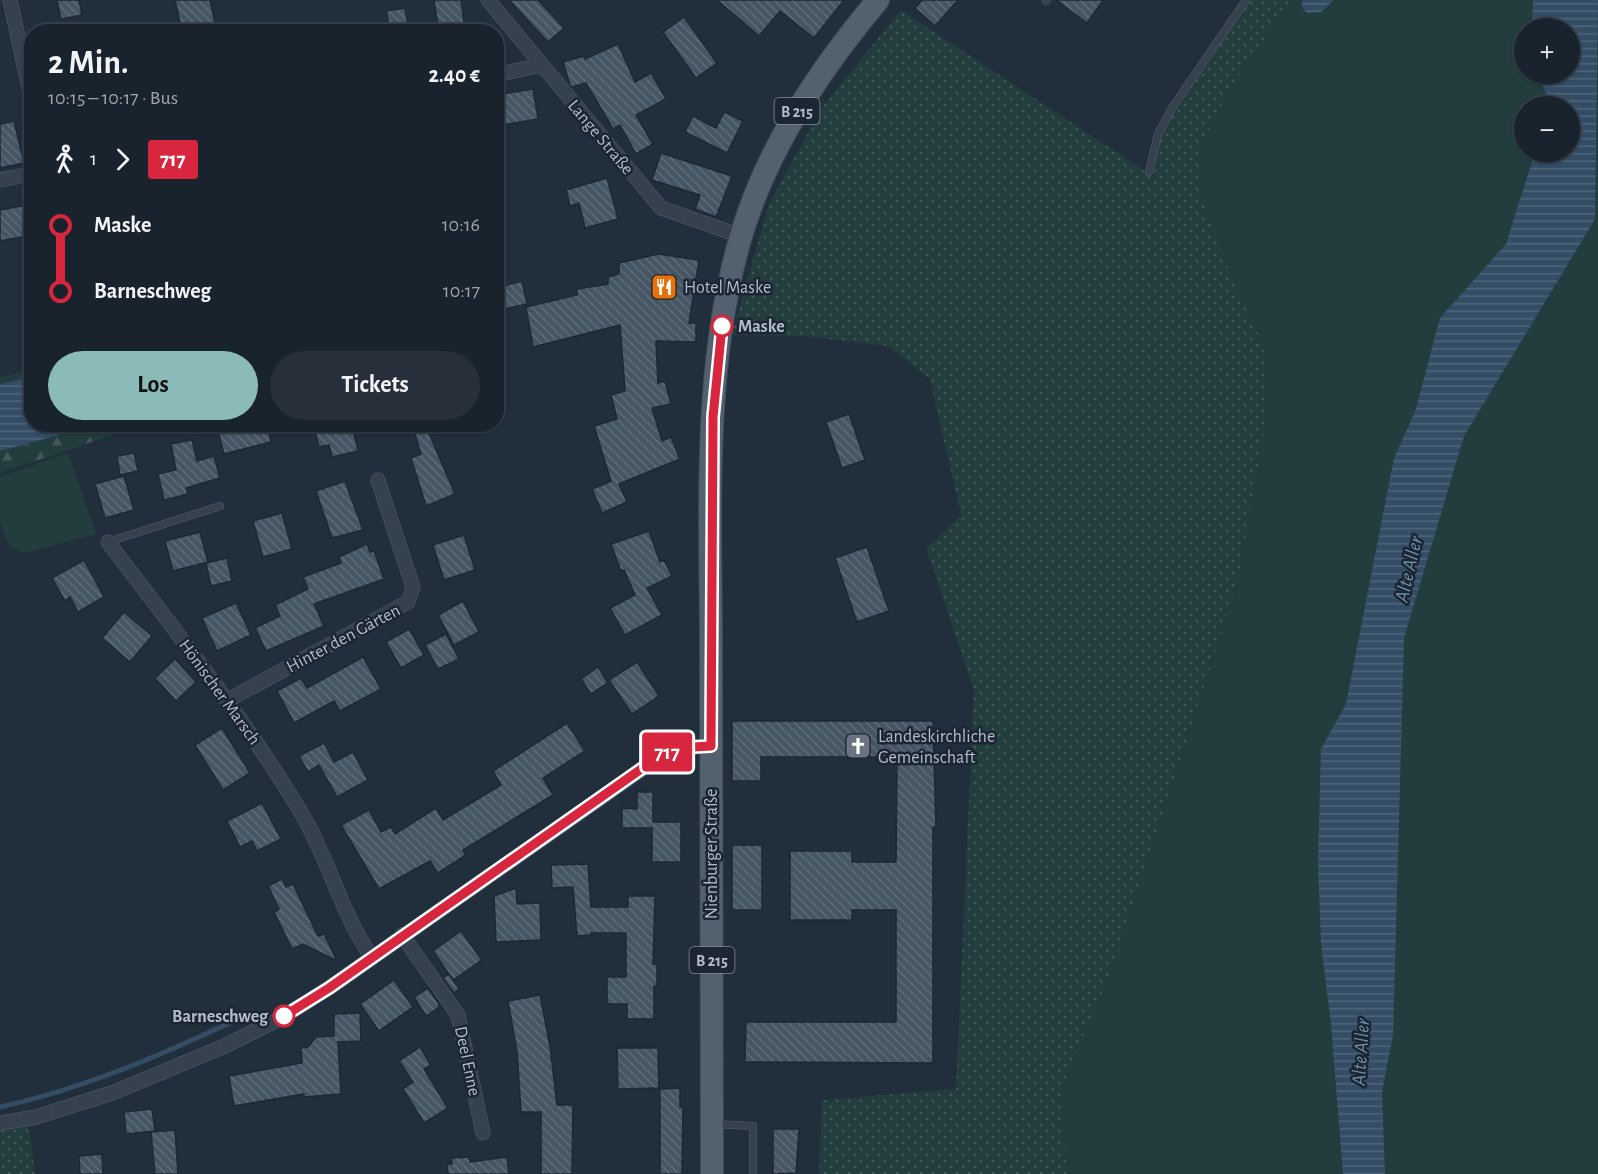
<!DOCTYPE html>
<html lang="de">
<meta charset="utf-8">
<style>
body{margin:0;font-family:"Alegreya Sans",sans-serif;background:#262f3a;color:#f1f3f6;height:100vh;display:flex;flex-direction:column;font-size:22px;white-space:nowrap}
*{box-sizing:border-box;margin:0}
p{font-size:20px;color:#9fa4aa}
.icon{flex:none;width:33px;height:33px;fill:none;stroke:currentColor;stroke-width:2;stroke-linecap:round;stroke-linejoin:round}
.map{position:relative;flex:1;overflow:hidden}
.sheet{position:absolute;left:24px;top:24px;width:480px;height:408px;display:flex;flex-direction:column;background:#19232e;border-radius:24px;box-shadow:0 2px 4px #0004,0 0 0 2px #37404a}
.sheet>*{flex:none}
.badge{padding:0 12px;border-radius:4px;font-size:21px;line-height:39px}
.tools{position:absolute;left:1514px;top:18px;display:grid;gap:12px}
.tools a{display:grid;place-items:center;width:66px;height:66px;border-radius:50%;background:#19232e;box-shadow:0 2px 4px #0004,0 0 0 2px #37404a;font-size:30px}
.map>.badge{position:absolute;translate:-50% -50%;box-shadow:0 0 0 3px #fff}
.legs{display:flex;align-items:center;gap:9px;height:66px;padding:0 24px;font-size:20px}
.legs p{margin-inline-start:auto}
.headline{display:flex;align-items:center;justify-content:space-between;height:102px;padding:0 24px}
h1{font-size:33px;font-weight:700;line-height:45px}
.button{display:flex;gap:12px;margin-top:auto;padding:12px 24px}
.button a{flex:1;height:69px;border-radius:36px;background:#8bbbb9;color:#111;font-size:24px;font-weight:700;line-height:69px;text-align:center}
.button a+a{background:#262f3a;color:#f1f3f6}
ul{padding:0 24px;list-style:none}
li{display:flex;align-items:center;gap:21px;height:66px;font-size:22px}
li i{display:grid;place-items:center;width:9px;height:100%;margin:0 8px;background:currentColor}
li i::after{content:'';width:15px;height:15px;margin:-8px;border:4px solid;border-radius:50%;background:#19232e}
li p{margin-inline-start:auto}
li:first-child i{background:linear-gradient(#0000 50%,currentColor 0)}
li:last-child i{background:linear-gradient(currentColor 50%,#0000 0)}
.map>svg:first-child{display:block}
.grass{fill:url(#grass-dots)}
.forest{fill:url(#forest-firs)}
.park{fill:#233d3e;fill-rule:evenodd}
.water{fill:url(#water-rules)}
.lines{fill:none;stroke-linecap:round;stroke-linejoin:round}
.stream{stroke:#344d65;stroke-width:5}
.building{fill:url(#building-back-hatch);stroke:#1d2834;stroke-width:1.5}
.service-casing{stroke:#545f6b;stroke-width:8}
.minor-casing{stroke:#545f6b;stroke-width:15}
.primary-casing{stroke:#3f4a56;stroke-width:24}
.service{stroke:#35414d;stroke-width:7}
.minor{stroke:#35414d;stroke-width:14}
.primary{stroke:#53606d;stroke-width:22}
.line-1-casing{stroke:#fff;stroke-width:14}
.line-1{stroke:#d7263d;stroke-width:9}
.stop-1-dot{fill:#fff;stroke:#d7263d;stroke-width:3}
.labels{text-anchor:middle;stroke-width:5;stroke-linejoin:round;paint-order:stroke}
.shield{fill:#1b2632;stroke:#848f9b;stroke-width:1.5}
.shield-label{font-size:16px;font-weight:bold;fill:#b1bcc8}
.street-label{font-size:18px;fill:#b1bcc8;stroke:#1b2632}
.poi-label{font-size:18px;fill:#b1bcc8;stroke:#1b2632;text-anchor:start}
.stop-label{font-size:18px;font-weight:bold;fill:#b1bcc8;stroke:#1b2632;text-anchor:start}
.water-label{font-size:20px;font-style:italic;fill:#7090ad;stroke:#1b2632}
</style>
<div class="map">
<svg width="1598" height="1174" viewBox="0 0 1598 1174">
<defs>
<pattern id="grass-dots" width="8" height="8" patternUnits="userSpaceOnUse" patternTransform="scale(1.5)"><rect width="8" height="8" fill="#233d3e"/><path d="M2 2h.1M6 6h.1" fill="none" stroke="#415758" stroke-width="1.8" stroke-linecap="round"/></pattern>
<pattern id="forest-firs" width="22" height="20" patternUnits="userSpaceOnUse" patternTransform="scale(1.5)"><rect width="22" height="20" fill="#233d3e"/><path d="M5 1l3.5 6h-7zM16 11l3.5 6h-7z" fill="#415758"/></pattern>
<pattern id="water-rules" width="6" height="5" patternUnits="userSpaceOnUse" patternTransform="scale(1.5)"><rect width="6" height="5" fill="#344d65"/><path d="M0 2.5h6" fill="none" stroke="#4f657a"/></pattern>
<pattern id="building-back-hatch" width="6" height="6" patternUnits="userSpaceOnUse" patternTransform="scale(1.5)"><rect width="6" height="6" fill="#455563"/><path d="M-1 5l2 2M0 0l6 6M5-1l2 2" fill="none" stroke="#5d6c78"/></pattern>
</defs>
<rect width="100%" height="100%" fill="#212f3d"/>
<g class="grass">
<path d="M1245 0H1533L1524 28V152L1343 1174H819L822 1100 956 1089 974 691 926 548 961 515 930 379 888 346 802 336 732 335 769 204 822 107 901 10 1154 177 1157 134Z"/>
<path d="M27 1115 35 1174H0V1120Z"/>
</g>
<g class="forest">
<path d="M31 371V377L0 384V377Z"/>
<path d="M95 425H111L112 435 0 473V451Z"/>
</g>
<g class="park">
<path d="M1291 0H1598V1174H1067L1063 1129V1084L1115 962 1239 577 1267 414 1263 345 1226 264 1201 196 1200 147 1232 85ZM1524 28H1569V74H1524ZM1524 106H1569V152H1524Z"/>
<path d="M68 453 96 534 25 553 10 547 0 524V477Z"/>
</g>
<g class="water">
<path d="M1303 0H1334L1321 12 1307 13 1301 6Z"/>
<path d="M1533 0H1598L1595 219 1464 436 1404 638 1393 1035 1382 1092 1385 1174H1343L1331 1024 1321 944 1318 862 1321 749 1346 704 1394 458 1415 412 1440 318 1506 244 1535 152H1569V106H1549L1550 102 1537 74H1569V28H1532Z"/>
<path d="M31 377 32 424 95 425 0 451V384Z"/>
</g>
<g class="lines">
<path class="stream" d="M0 1107C83 1089 159 1056 236 1020"/>
</g>
<g class="building">
<path d="M57 0H79L82 15 61 19Z"/>
<path d="M175 0H210L217 32H182Z"/>
<path d="M434 0H461L464 23 438 26Z"/>
<path d="M509 0H538L564 28 548 42Z"/>
<path d="M717 0H844L814 38 780 11 759 36Z"/>
<path d="M922 0H958L935 26 915 8Z"/>
<path d="M1056 0H1103L1087 23Z"/>
<path d="M405 8 408 26 390 29 386 11Z"/>
<path d="M684 17 717 63 696 78 663 32Z"/>
<path d="M618 44 635 82 651 73 666 99 636 115 653 144 636 154 620 125 613 129 586 83 572 87 570 85 563 62 584 56 585 59Z"/>
<path d="M533 89 538 119 496 126V95Z"/>
<path d="M724 112 743 121 727 153 685 132 693 116 716 128Z"/>
<path d="M14 121 24 163 0 168V124Z"/>
<path d="M661 153 732 176 716 217 695 209 700 195 652 180Z"/>
<path d="M607 178 618 219 585 228 579 203 570 206 566 190Z"/>
<path d="M32 204V235L0 241V210Z"/>
<path d="M658 254 699 260 689 323H696V342L656 341 658 383 665 381 671 404 652 408 662 441 671 437 680 459 619 484 627 502 602 513 592 489 611 481 594 426 617 419 611 395 625 391 620 325 533 347 526 307 577 295V289L608 284V277L619 274V263Z"/>
<path d="M522 281 527 304 505 309 500 287Z"/>
<path d="M849 414 865 460 842 468 826 422Z"/>
<path d="M227 424H267L271 442 224 454 217 427Z"/>
<path d="M313 424H352L358 451 332 457 329 445 319 447Z"/>
<path d="M412 424H425L455 494 426 506 411 458 421 454Z"/>
<path d="M192 440 197 461 214 456 220 478 186 488 188 494 164 500 158 474 176 470 171 444Z"/>
<path d="M134 453 138 471 120 475 117 456Z"/>
<path d="M124 476 134 510 105 518 95 484Z"/>
<path d="M345 481 363 530 332 538 316 491Z"/>
<path d="M282 513 292 549 263 557 253 521Z"/>
<path d="M649 531 660 562 664 560 672 576 647 588 662 615 625 635 610 608 635 595 624 570 621 571 611 544Z"/>
<path d="M200 532 208 562 173 571 165 541Z"/>
<path d="M464 535 475 570 444 580 433 545Z"/>
<path d="M367 544 370 552 374 551 384 579 314 604 324 626 266 651 255 628 280 616 275 605 308 589 303 577 341 563 339 557Z"/>
<path d="M867 547 889 611 857 622 835 558Z"/>
<path d="M227 558 232 581 211 586 206 563Z"/>
<path d="M84 560 104 597 78 612 70 597 65 601 52 578Z"/>
<path d="M463 601 479 632 454 645 438 615Z"/>
<path d="M236 603 251 635 217 651 202 618Z"/>
<path d="M124 612 152 636 130 662 102 638Z"/>
<path d="M409 629 424 655 401 668 386 642Z"/>
<path d="M446 634 459 659 438 669 425 645Z"/>
<path d="M363 657 381 689 340 711 334 701 294 723 277 691 301 678 307 688Z"/>
<path d="M175 659 196 682 176 701 155 678Z"/>
<path d="M637 662 659 696 632 714 609 680Z"/>
<path d="M598 667 608 683 591 694 581 679Z"/>
<path d="M732 721H933L936 827H933V1063L745 1062 746 1022H896V910H852V920H790V851H852V862H896L897 757H761V781H732Z"/>
<path d="M567 723 585 751 543 778 553 795 463 850 466 855 438 873 430 861 379 889 341 825 369 810 381 832 391 827 395 834 436 808 443 820 501 785 493 771Z"/>
<path d="M222 728 250 773 223 790 195 745Z"/>
<path d="M324 743 334 762 353 752 368 780 337 797 319 765 308 772 299 756Z"/>
<path d="M637 792H653V822H681V862H652V828H622V808L637 809Z"/>
<path d="M262 803 281 839 257 851 252 841 240 847 227 821Z"/>
<rect x="732" y="845" width="30" height="65"/>
<path d="M588 864 591 907H628V896H655L653 964H657V986H654V1019H627V1004H607V977H626V933H591V935L577 936 573 887 552 888 551 865Z"/>
<path d="M282 879 286 887 293 884 318 936 324 934 337 961 303 944 292 949 274 912 279 909 268 886Z"/>
<path d="M516 888 517 904 540 903 541 940 496 942 494 896Z"/>
<path d="M461 931 482 960 453 980 433 951Z"/>
<path d="M449 974 459 989 454 993 443 978Z"/>
<path d="M394 980 413 1007 379 1031 360 1004Z"/>
<path d="M428 988 439 1004 438 1008 426 1016 414 997Z"/>
<path d="M540 995 550 1046 557 1105H573L572 1174H541V1112H521L517 1051 508 1001Z"/>
<path d="M360 1013 361 1041 338 1042 341 1094 304 1097V1094L234 1106 229 1076 302 1063 301 1048 308 1047 316 1037 334 1036V1014Z"/>
<path d="M420 1047 431 1065 424 1069 448 1108 424 1123 403 1089 413 1082 399 1061Z"/>
<path d="M617 1048H658L659 1088 618 1089Z"/>
<path d="M680 1088V1107H683L682 1174H660V1089Z"/>
<path d="M152 1109 155 1131 126 1134 124 1112Z"/>
<path d="M773 1129H799L796 1173 773 1174Z"/>
<path d="M175 1130 178 1174H155L151 1132Z"/>
<path d="M102 1154 103 1174H80L79 1156Z"/>
<path d="M469 1157 470 1162 507 1157 509 1174H448L447 1164H452L451 1158Z"/>
</g>
<g class="lines">
<g class="service-casing">
<g id="service">
<path d="M1046 1 1047 0"/>
<path d="M1149 172 1158 134 1172 108 1246 0"/>
<path d="M108 542 220 506"/>
<path d="M715 1124 753 1126V1174"/>
</g>
</g>
<g class="minor-casing">
<g id="minor">
<path d="M10 0 32 102"/>
<path d="M488 0 661 208 741 236"/>
<path d="M496 75 541 65"/>
<path d="M0 180 32 174"/>
<path d="M108 542C174 629 242 715 299 809 328 856 340 911 371 956"/>
<path d="M228 700 408 602 413 587 378 480"/>
<path d="M402 935 458 1015 483 1133"/>
<path d="M0 1123 36 1117 112 1093 225 1046 281 1018 329 988 665 753 674 748 711 746"/>
</g>
</g>
<g class="primary-casing">
<path id="primary" d="M712 1174C711 999 711 824 711 649 711 512 702 369 741 236 767 148 819 70 878 0"/>
</g>
<use href="#service" class="service"/>
<use href="#minor" class="minor"/>
<use href="#primary" class="primary"/>
</g>
<g class="lines">
<g class="line-1-casing">
<path id="line-1" d="M284 1016 329 988 664 753 674 748 711 746 713 417 722 326"/>
</g>
<use href="#line-1" class="line-1"/>
</g>
<defs>
<g id="restaurant-square" transform="scale(1.35)"><rect x="-9" y="-9" width="18" height="18" rx="4" fill="#e8710a" stroke="#1b2632"/><path d="M-5-6h1v4h1v-4h1v4h1v-4h1v5L-1.5 .5V6h-2V.5L-5-1ZM5-6V6H3V1.5H1.5Q1.5-4 5-6Z" fill="#fff"/></g>
<g id="church-square" transform="scale(1.35)"><rect x="-9" y="-9" width="18" height="18" rx="4" fill="#6b7280" stroke="#1b2632"/><path d="M-1.2-6h2.4v3.5h3.3v2.4h-3.3V6h-2.4V-.1h-3.3v-2.4h3.3Z" fill="#fff"/></g>
</defs>
<g fill-rule="evenodd">
<use href="#restaurant-square" x="664" y="287"/>
<use href="#church-square" x="858" y="746"/>
</g>
<g class="stop-1-dot">
<circle cx="722" cy="326" r="10"/>
<circle cx="284" cy="1016" r="10"/>
</g>
<g class="labels">
<g class="shield">
<rect x="774.5" y="98" width="45" height="26" rx="4.5"/>
<rect x="689.5" y="947" width="45" height="26" rx="4.5"/>
</g>
<g class="shield-label">
<text x="797" y="117">B 215</text>
<text x="712" y="966">B 215</text>
</g>
<g class="street-label">
<text transform="translate(601 137) rotate(50)" y="6">Lange Straße</text>
<text transform="translate(343 638) rotate(-28)" y="6">Hinter den Gärten</text>
<text transform="translate(220 692) rotate(54)" y="6">Hönischer Marsch</text>
<text transform="translate(711 854) rotate(-90)" y="6">Nienburger Straße</text>
<text transform="translate(468 1061) rotate(78)" y="6">Deel Enne</text>
</g>
<g class="poi-label">
<text x="684" y="293">Hotel Maske</text>
<text x="878" y="742">Landeskirchliche<tspan x="878" dy="21">Gemeinschaft</tspan></text>
</g>
<g class="stop-label">
<text x="738" y="332">Maske</text>
<text x="268" y="1022" text-anchor="end">Barneschweg</text>
</g>
<g class="water-label">
<text transform="translate(1408 569) rotate(-77)" y="7">Alte Aller</text>
<text transform="translate(1360 1052) rotate(-86)" y="7">Alte Aller</text>
</g>
</g>
</svg>
<div class="tools">
<a>+</a>
<a>−</a>
</div>
<b class="badge" style="left:667px;top:752px;background:#d7263d;color:#fff">717</b>
<section class="sheet">
<div class="headline"><div><h1>2 Min.</h1><p>10:15 – 10:17 · Bus</p></div><b>2.40 €</b></div>
<div class="legs"><svg class="icon" aria-label="walk" viewBox="0 0 24 24"><circle cx="13" cy="4" r="2"/><path d="M13 8l-2 6 4 7M11 14l-3 7M7 12l3-4h3l4 4"/></svg>1<svg class="icon" aria-label="forward" viewBox="0 0 24 24"><path d="M9 5l7 7-7 7"/></svg><b class="badge" style="background:#d7263d;color:#fff">717</b></div>
<ul>
<li><i style="color:#d7263d"></i><b>Maske</b><p>10:16</p></li>
<li><i style="color:#d7263d"></i><b>Barneschweg</b><p>10:17</p></li>
</ul>
<div class="button"><a>Los</a><a>Tickets</a></div>
</section>
</div>
